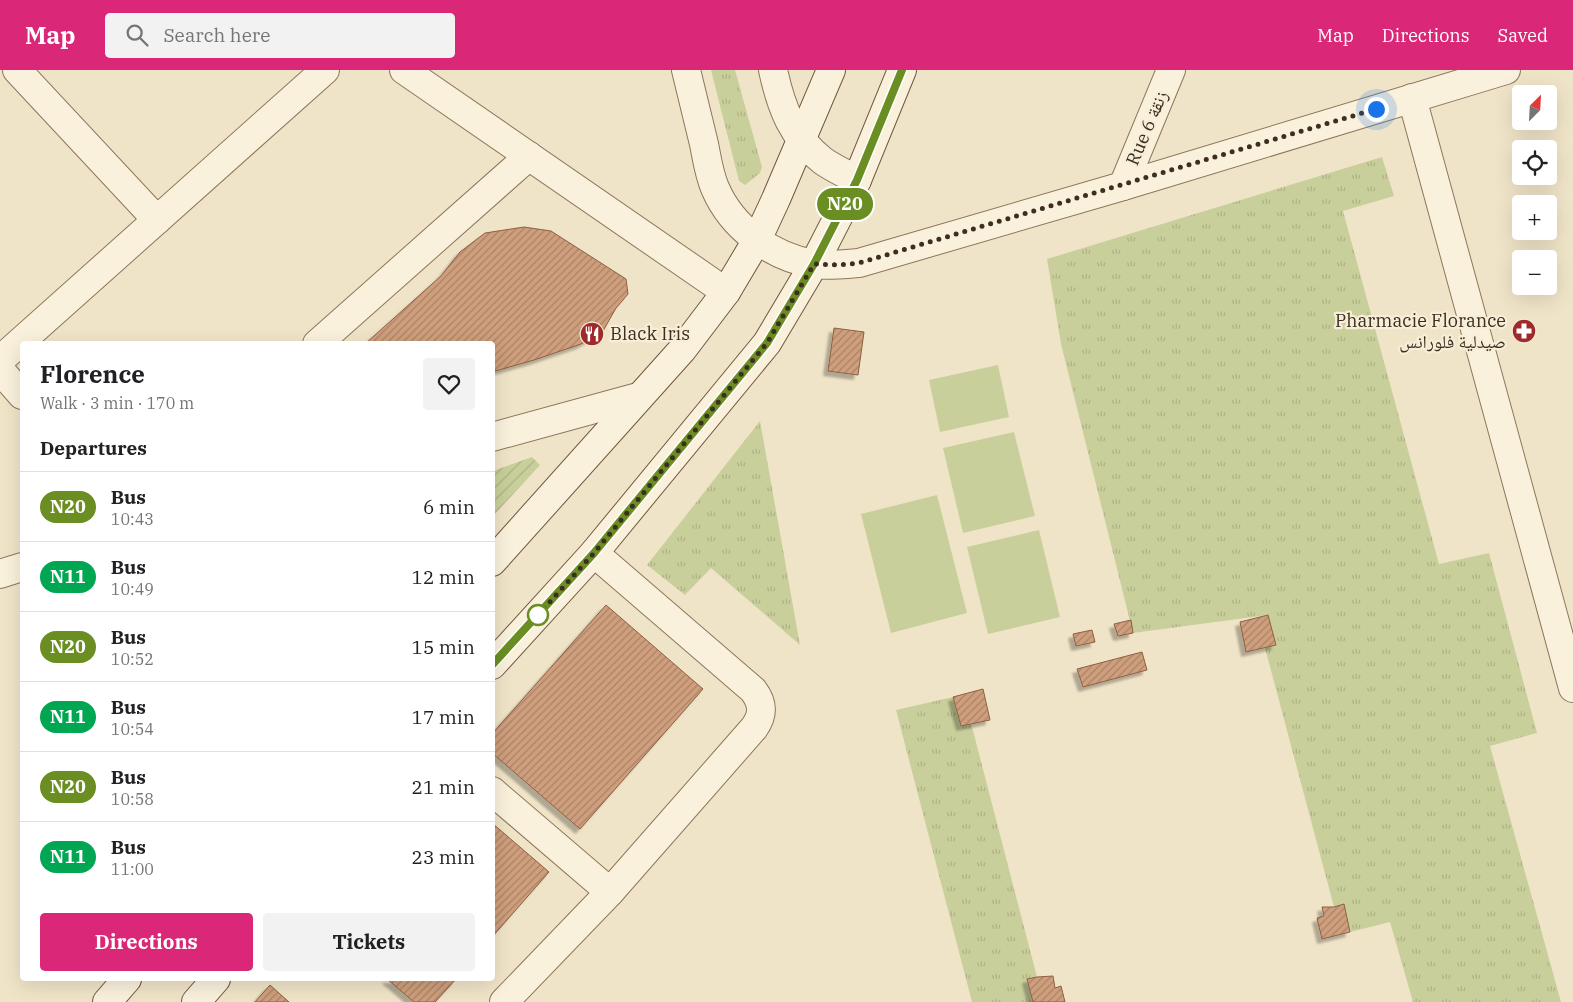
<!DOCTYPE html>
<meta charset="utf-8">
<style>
body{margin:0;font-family:"IBM Plex Serif","Noto Naskh Arabic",serif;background:#f2f2f2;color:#202124;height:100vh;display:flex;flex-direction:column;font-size:19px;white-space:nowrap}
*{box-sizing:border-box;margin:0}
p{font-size:16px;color:#757577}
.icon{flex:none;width:28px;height:28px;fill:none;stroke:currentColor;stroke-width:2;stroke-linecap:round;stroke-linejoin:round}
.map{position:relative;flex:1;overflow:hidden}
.sheet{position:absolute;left:20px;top:271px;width:475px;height:640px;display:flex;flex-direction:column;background:#fff;border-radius:5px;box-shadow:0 5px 20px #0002}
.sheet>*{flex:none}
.badge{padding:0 10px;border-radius:16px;font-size:18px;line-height:32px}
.needle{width:32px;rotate:24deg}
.fabs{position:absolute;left:1512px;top:15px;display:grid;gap:10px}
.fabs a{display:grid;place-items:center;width:45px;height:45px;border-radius:5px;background:#fff;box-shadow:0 5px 20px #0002;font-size:25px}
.you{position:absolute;width:25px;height:25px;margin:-12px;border:4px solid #fff;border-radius:50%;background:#1a73e8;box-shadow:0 0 0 8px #1a73e833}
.map>.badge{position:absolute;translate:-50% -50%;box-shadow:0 0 0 2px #fff}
h2{padding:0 20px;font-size:19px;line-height:45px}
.round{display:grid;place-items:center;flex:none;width:52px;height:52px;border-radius:5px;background:#f2f2f2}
.head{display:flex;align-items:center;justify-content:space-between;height:85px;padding:0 20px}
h1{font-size:24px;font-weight:800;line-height:38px}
.button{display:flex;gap:10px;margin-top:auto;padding:10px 20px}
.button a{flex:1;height:58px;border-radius:5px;background:#db2777;color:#fff;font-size:20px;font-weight:800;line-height:58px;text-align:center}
.button a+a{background:#f2f2f2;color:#202124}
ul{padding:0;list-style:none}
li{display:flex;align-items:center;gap:15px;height:70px;padding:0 20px;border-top:1px solid #e0e0e0}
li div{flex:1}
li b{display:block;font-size:19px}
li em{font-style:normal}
li .badge{min-width:55px;font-weight:700;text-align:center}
header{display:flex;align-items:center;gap:30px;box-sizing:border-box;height:70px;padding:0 25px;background:#db2777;color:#fff}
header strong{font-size:24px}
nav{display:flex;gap:28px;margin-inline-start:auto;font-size:18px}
.search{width:350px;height:45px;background:#f2f2f2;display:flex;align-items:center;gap:12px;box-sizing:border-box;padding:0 18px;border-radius:5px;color:#757577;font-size:19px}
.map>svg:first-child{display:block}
.grass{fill:url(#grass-tufts)}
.garden{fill:url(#garden-furrows)}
.pitch{fill:#c9cf9b}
.building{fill:url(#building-hatch);stroke:#8d5f41;filter:url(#shadow)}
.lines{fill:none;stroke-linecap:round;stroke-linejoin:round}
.street-casing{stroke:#8d765c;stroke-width:30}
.secondary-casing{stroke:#6f573f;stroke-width:30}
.street{stroke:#faf1dc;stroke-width:28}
.secondary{stroke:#faf1dc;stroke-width:28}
.line-casing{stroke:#fff;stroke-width:11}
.line{stroke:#6b8e23;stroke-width:8}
.walk{stroke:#3d2e20;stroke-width:5;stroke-dasharray:0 9}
.stop-dot{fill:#fff;stroke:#6b8e23;stroke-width:2.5}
.labels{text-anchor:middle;stroke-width:4.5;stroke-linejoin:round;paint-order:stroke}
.street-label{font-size:18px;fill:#3d2e20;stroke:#f7eed8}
.poi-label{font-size:18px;fill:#3d2e20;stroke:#f7eed8;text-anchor:end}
</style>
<header>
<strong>Map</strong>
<div class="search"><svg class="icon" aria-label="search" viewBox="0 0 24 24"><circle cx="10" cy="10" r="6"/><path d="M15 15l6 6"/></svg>Search here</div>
<nav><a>Map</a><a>Directions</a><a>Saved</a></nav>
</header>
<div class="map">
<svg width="1573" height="932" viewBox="0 0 1573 932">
<defs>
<pattern id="grass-tufts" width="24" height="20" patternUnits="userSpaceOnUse" patternTransform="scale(1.25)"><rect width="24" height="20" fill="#c9cf9b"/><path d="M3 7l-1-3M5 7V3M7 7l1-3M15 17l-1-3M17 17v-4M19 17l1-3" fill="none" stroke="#aeb285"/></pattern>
<pattern id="garden-furrows" width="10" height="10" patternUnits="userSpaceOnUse" patternTransform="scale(1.25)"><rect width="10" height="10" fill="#c9cf9b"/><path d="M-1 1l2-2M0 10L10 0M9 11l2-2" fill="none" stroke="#aeb285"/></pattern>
<pattern id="building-hatch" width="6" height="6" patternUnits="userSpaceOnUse" patternTransform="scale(1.25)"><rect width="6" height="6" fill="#cf9f7d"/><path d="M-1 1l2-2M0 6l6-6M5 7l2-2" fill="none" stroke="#a98266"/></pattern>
<filter id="shadow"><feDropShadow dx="-4.5" dy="4.5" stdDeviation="1" flood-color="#0004"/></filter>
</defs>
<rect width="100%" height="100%" fill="#f0e4c8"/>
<g class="grass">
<path d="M711 0H735L762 97 760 103 745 115 739 111Z"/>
<path d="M1382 87 1394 126 1343 141 1439 494 1489 483 1537 663 1490 676 1561 932H1413L1390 852 1350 862 1344 835 1334 837 1265 578 1276 575 1268 545 1133 563 1061 274 1047 189Z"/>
<path d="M760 351 800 575 711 498 685 525 647 495Z"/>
<path d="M953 627 961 655 971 653 1037 907 1027 910 1033 932H972L896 640Z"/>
</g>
<path class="garden" d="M532 387 540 395 493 446V401Z"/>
<g class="pitch">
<path d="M998 295 1009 347 940 362 929 310Z"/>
<path d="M1014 362 1035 446 963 463 943 378Z"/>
<path d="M937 425 967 543 891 563 861 444Z"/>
<path d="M1039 460 1060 547 988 564 967 477Z"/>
</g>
<g class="building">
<path d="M524 157 551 161 626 209 628 224 616 238 603 261 581 274 534 290 492 302V274H365L441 206 460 182 485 163Z"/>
<path d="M834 258 864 262 858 305 828 301Z"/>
<path d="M606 535 703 619 580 759 492 683V664Z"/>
<path d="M1268 545 1276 575 1246 582 1240 552Z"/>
<path d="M1131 550 1133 563 1118 566 1114 554Z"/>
<path d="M1092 560 1095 572 1076 576 1073 564Z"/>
<path d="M1142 582 1147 600 1083 617 1077 599Z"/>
<path d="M983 619 990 650 961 656 953 627Z"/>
<path d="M492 753 549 802 492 867Z"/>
<path d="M1344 834 1350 862 1322 869 1317 848 1324 846 1322 837H1334Z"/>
<path d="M1053 906 1055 918 1061 916 1065 932H1033L1027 909 1037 907Z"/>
<path d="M387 909H456L435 932H414Z"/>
<path d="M270 915 289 932H255Z"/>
</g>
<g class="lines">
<g class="street-casing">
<g id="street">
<path d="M17 0 157 150"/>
<path d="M404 0 726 222"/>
<path d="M686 0C692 25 698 49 704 74 707 89 709 104 715 118 732 158 772 187 814 194 829 196 844 194 859 193L1123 116 1506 0"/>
<path d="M773 0C781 37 792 67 823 91 833 98 846 104 857 110"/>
<path d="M1412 28 1573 618"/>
<path d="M1123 116 1171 0"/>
<path d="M317 274 529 86"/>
<path d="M0 290 325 0"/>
<path d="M0 300 22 325"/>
<path d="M492 367 638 327"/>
<path d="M0 504 22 497"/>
<path d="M492 721 610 822"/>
<path d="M504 932 610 822 754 658C764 644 763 633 753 620L594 483"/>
</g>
</g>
<g class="secondary-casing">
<g id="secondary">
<path d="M492 492 682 280 726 222 757 170 776 129 831 0"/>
<path d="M492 595 594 483 767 273 814 194 857 110 902 0"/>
<path d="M107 932 127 909"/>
<path d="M196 932 216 909"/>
</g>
</g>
<use href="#street" class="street"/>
<use href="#secondary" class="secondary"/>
</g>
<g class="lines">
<g class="line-casing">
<path id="line" d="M492 595 594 483 767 273 814 194 857 110 902 0"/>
</g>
<use href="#line" class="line"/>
<path class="walk" d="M538 545 594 483 767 273 814 194 838 195 859 193 1376 39"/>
</g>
<defs>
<g id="pharmacy-disc" transform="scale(1.25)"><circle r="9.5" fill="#9e2a2b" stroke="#f7eed8"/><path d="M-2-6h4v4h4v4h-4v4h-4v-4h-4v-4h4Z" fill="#fff"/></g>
<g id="restaurant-disc" transform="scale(1.25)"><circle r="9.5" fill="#9e2a2b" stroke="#f7eed8"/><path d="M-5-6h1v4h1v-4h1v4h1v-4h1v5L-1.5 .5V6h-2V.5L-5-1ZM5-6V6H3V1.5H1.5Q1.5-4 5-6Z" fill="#fff"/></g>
</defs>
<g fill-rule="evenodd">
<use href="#pharmacy-disc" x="1524" y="261"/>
<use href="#restaurant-disc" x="592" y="264"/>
</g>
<circle class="stop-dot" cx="538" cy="545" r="10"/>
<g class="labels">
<g class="street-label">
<text transform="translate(1147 58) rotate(-67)" y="6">Rue 6 زنقة</text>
</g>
<g class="poi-label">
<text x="1506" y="257">Pharmacie Florance<tspan x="1506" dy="21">صيدلية فلورانس</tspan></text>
<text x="610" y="270" text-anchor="start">Black Iris</text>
</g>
</g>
</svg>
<div class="fabs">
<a><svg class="needle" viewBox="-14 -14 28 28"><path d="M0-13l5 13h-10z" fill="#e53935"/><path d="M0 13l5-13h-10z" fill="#757577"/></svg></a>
<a><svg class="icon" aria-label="locate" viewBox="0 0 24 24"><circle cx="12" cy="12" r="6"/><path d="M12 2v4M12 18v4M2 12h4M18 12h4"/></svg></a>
<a>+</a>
<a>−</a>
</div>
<div class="you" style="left:1376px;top:39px"></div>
<b class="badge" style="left:845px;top:134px;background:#6b8e23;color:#fff">N20</b>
<section class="sheet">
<div class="head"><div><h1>Florence</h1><p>Walk · 3 min · 170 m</p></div><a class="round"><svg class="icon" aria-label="heart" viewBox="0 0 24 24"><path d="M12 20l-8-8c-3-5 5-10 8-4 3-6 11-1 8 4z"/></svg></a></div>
<h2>Departures</h2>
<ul>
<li><span class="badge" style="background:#6b8e23;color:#fff">N20</span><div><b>Bus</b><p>10:43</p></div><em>6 min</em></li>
<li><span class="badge" style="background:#00a651;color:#fff">N11</span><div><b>Bus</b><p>10:49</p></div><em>12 min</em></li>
<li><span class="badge" style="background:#6b8e23;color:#fff">N20</span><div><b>Bus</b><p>10:52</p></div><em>15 min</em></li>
<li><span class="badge" style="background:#00a651;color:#fff">N11</span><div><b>Bus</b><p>10:54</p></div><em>17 min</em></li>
<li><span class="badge" style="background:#6b8e23;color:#fff">N20</span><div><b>Bus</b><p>10:58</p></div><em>21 min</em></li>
<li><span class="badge" style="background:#00a651;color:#fff">N11</span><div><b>Bus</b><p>11:00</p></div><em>23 min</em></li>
</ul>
<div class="button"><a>Directions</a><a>Tickets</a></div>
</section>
</div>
